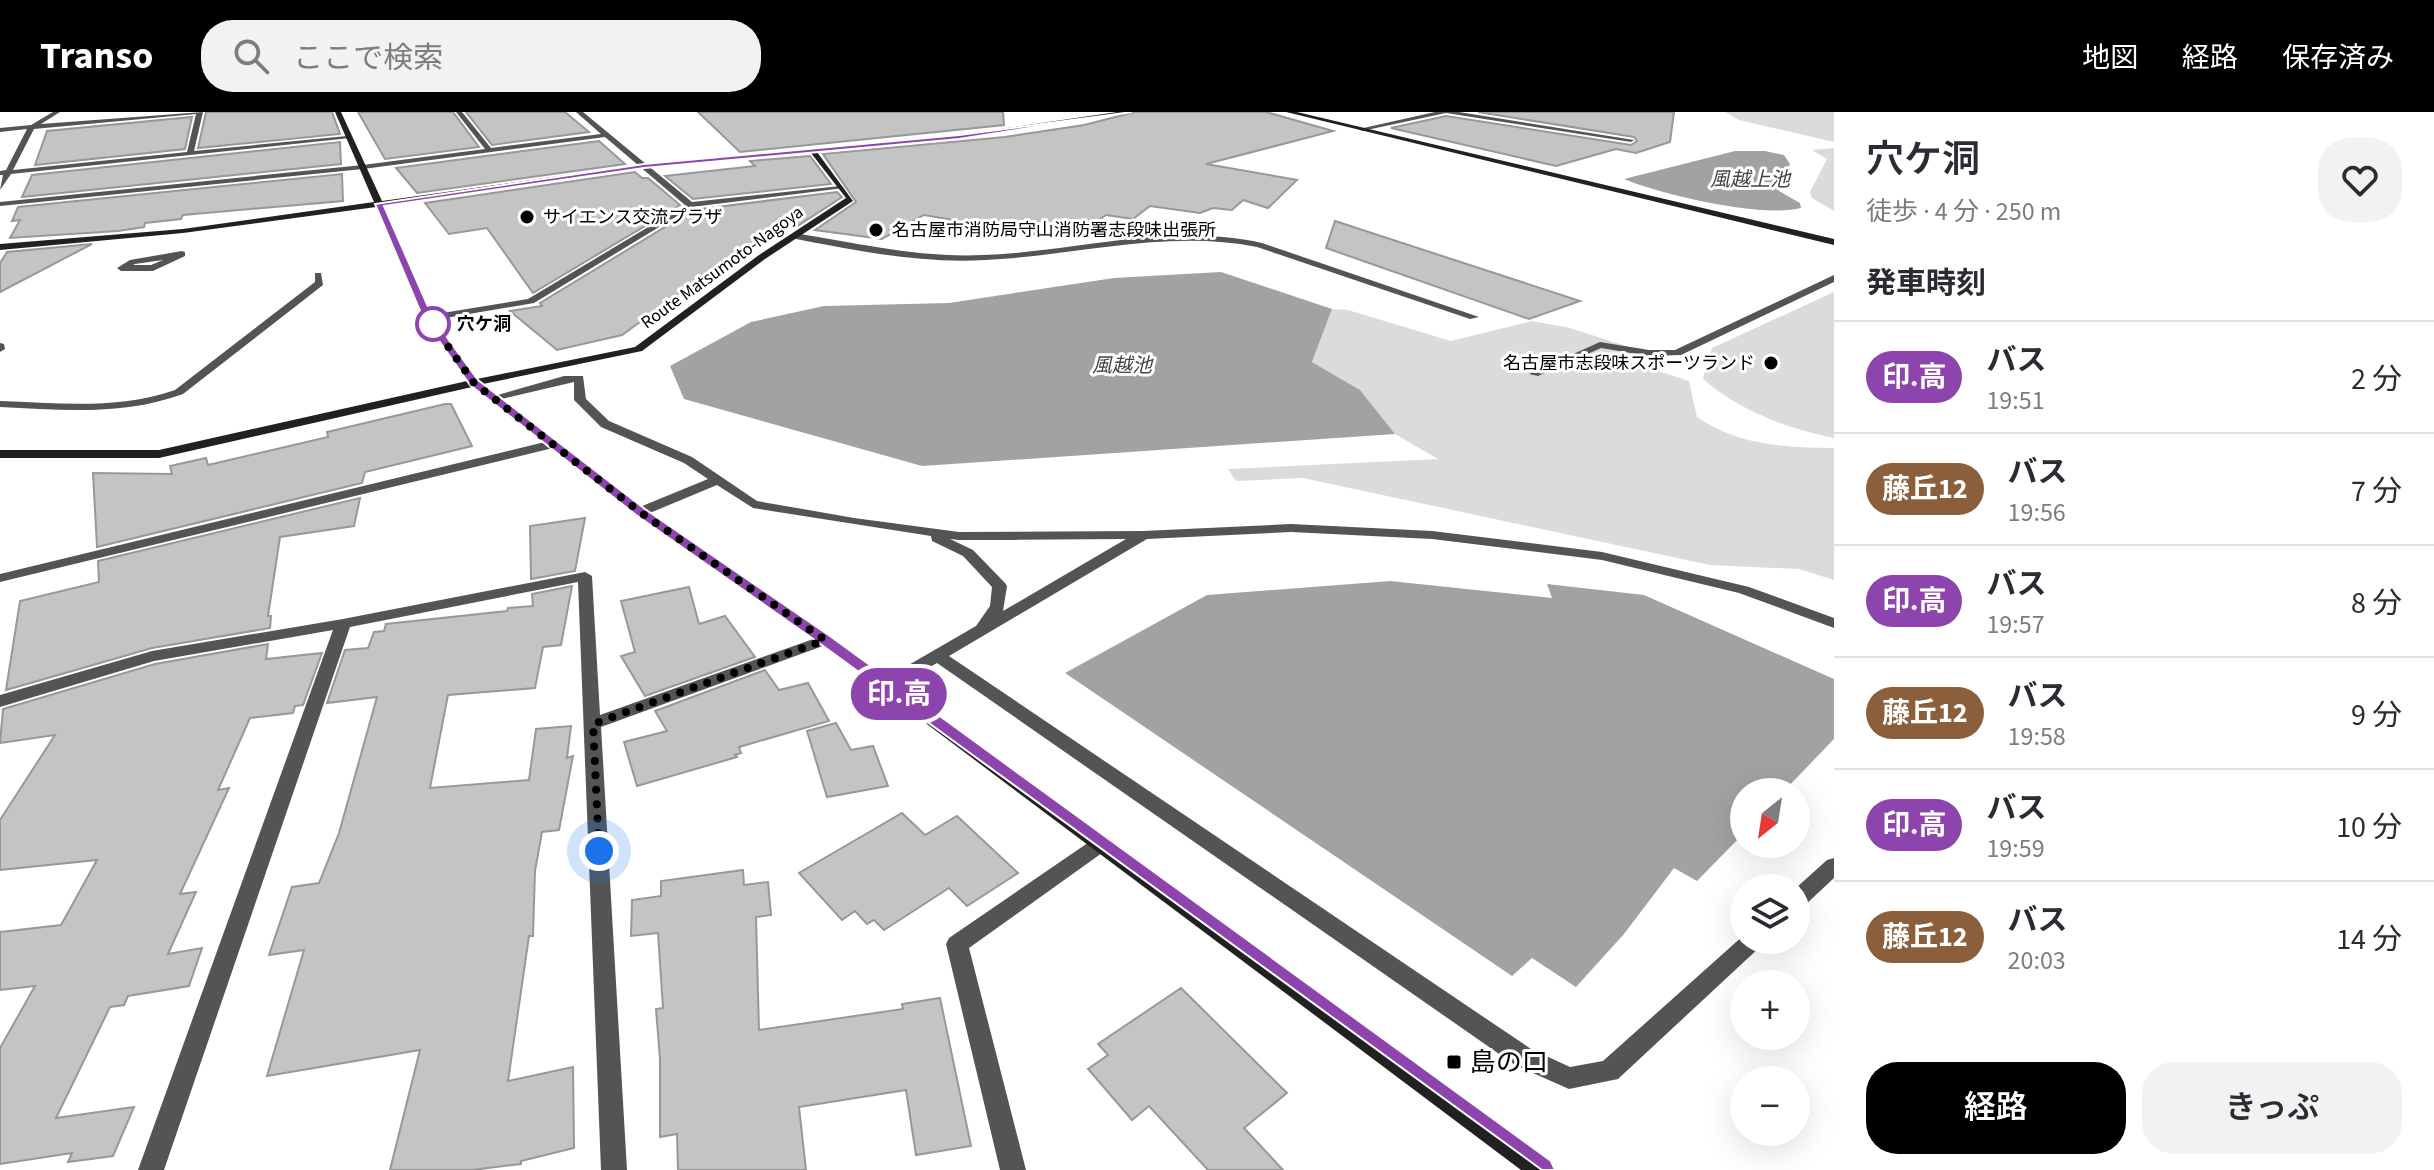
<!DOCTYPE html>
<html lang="ja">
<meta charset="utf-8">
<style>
body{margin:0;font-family:"Source Sans 3","Noto Sans JP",sans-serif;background:#f2f2f3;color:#2b2b33;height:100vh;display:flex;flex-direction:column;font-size:30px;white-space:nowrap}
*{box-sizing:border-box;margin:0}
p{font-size:26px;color:#7c7c81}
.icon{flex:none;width:44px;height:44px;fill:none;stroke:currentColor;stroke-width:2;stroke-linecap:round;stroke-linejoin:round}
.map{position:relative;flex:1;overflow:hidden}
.side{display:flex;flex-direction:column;background:#fff;width:600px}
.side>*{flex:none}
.badge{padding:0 16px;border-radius:26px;font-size:28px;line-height:52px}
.needle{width:52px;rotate:210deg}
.buttons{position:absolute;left:1730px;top:666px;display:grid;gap:16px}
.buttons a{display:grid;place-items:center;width:80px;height:80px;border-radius:50%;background:#fff;box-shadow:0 8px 32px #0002;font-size:40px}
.you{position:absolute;width:40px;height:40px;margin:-20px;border:6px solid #fff;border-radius:50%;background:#1a73e8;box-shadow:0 0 0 12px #1a73e833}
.map>.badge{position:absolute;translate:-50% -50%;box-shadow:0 0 0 4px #fff}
h2{padding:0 32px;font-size:30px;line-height:72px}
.round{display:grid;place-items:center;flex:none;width:84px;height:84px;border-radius:32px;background:#f2f2f3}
.head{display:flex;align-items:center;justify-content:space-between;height:136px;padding:0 32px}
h1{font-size:38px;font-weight:600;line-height:60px}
.button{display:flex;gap:16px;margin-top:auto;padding:16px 32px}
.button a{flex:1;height:92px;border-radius:32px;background:#000;color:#fff;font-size:32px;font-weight:600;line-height:92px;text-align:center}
.button a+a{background:#f2f2f3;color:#2b2b33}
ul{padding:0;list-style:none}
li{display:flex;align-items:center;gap:24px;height:112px;padding:0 32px;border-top:2px solid #e1e1e2}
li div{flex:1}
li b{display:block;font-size:30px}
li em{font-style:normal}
li .badge{min-width:88px;font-weight:700;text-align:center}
header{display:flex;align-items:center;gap:48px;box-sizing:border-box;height:112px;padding:0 40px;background:#000;color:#fff}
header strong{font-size:38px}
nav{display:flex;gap:44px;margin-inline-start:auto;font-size:28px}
.search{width:560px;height:72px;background:#f2f2f3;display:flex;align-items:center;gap:20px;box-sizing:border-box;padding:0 28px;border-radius:32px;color:#7c7c81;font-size:30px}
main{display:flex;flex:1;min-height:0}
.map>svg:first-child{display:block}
.green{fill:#dbdbdb}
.water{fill:#a2a2a2}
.building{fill:#c4c4c4;stroke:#989898;stroke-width:2}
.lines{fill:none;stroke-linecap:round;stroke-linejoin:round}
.lane{fill:#545454;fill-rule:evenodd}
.street{fill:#545454;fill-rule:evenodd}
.secondary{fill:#212121;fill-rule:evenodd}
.line{fill:#8e44ad;stroke:#fff;stroke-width:2}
.walk{stroke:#000;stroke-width:8;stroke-dasharray:0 14.4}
.poi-dot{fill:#000;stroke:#fff;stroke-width:3}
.stop-dot{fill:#fff;stroke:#8e44ad;stroke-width:4}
.labels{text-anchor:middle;stroke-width:6;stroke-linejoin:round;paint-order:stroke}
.far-poi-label{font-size:18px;fill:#000;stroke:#fff;text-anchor:start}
.far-street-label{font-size:18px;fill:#000;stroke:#fff}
.far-stop-label{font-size:18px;font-weight:bold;fill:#000;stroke:#fff;text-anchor:start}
.far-water-label{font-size:20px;font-style:italic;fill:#434343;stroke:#fff}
.near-poi-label{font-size:26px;fill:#000;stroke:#fff;text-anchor:start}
</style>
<header>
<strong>Transo</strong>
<div class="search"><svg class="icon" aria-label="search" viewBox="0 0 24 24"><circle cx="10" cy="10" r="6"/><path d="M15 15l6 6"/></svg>ここで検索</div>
<nav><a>地図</a><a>経路</a><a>保存済み</a></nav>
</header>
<main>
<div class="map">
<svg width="1834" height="1058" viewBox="0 0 1834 1058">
<rect width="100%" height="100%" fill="#fff"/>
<g class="green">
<path d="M1725 0H1834V30L1739 8Z"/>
<path d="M1834 36V99L1812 86 1810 80 1827 47 1812 38Z"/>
<path d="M1834 180V326C1786 316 1740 299 1703 267L1712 236Z"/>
<path d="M1332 197 1348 198 1451 229 1532 209 1570 216 1638 238 1621 247 1689 269 1697 305C1736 333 1787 336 1834 336V468L1799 457 1710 453 1303 366 1236 369 1228 357 1438 347 1395 322 1360 278 1312 250Z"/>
</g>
<g class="water">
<path d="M1735 39H1765L1784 43 1790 52 1779 79 1800 91 1801 96C1762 106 1662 83 1624 67Z"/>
<path d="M1221 160 1332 197 1312 250 1360 278 1395 322 922 354 684 287 670 254 751 210 824 194 949 191 1114 166Z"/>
<path d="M1390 469 1552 486 1547 472 1644 483 1834 567V627L1783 680H1744V721L1697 769 1674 756 1624 822 1576 875 1532 846 1512 864 1065 561 1207 483Z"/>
</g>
<g class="building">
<path d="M206 0H332L340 22 198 36Z"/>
<path d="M358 0H453L479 35 385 47Z"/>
<path d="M466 0H565L589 20 492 33Z"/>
<path d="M698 0H1003L1004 13 740 40Z"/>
<path d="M1135 0H1266L1333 19 1206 52 1297 68 1268 96 1243 88 1232 98 1213 96 1200 101 1150 94 1133 107 1106 103 1087 116 1081 115 1060 127 924 103 882 127 815 118 856 90 823 42 1005 25 1084 13Z"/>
<path d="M1478 0H1674L1670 30 1636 41 1616 37 1556 54 1391 16 1446 4 1631 33 1637 29 1634 25Z"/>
<path d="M192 5 185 37 35 53 47 19Z"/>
<path d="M599 29 625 52 417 81 396 56Z"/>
<path d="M340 30 341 52 22 85 32 63Z"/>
<path d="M810 44 831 72 693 87 665 64 755 54 750 49Z"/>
<path d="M635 60 642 66H648L680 93 533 181 487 116 449 122 425 91Z"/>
<path d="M342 62 343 89 183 103 181 107 145 111 144 115 118 119 10 126 20 108 12 109 18 95Z"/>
<path d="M837 80 842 85 796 115H790L724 149 622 223 557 238 510 199 542 194 540 191 693 98Z"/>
<path d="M1335 109 1580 189 1529 207 1326 136Z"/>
<path d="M92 132 0 180V151L7 140Z"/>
<path d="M445 292H451L472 334 365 360 362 371 97 435 93 361 172 362 170 354 206 346 208 353 328 325 327 320Z"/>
<path d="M360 386 354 414 280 425 268 504H271L270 516 152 536 6 578 20 489 99 470 98 449Z"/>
<path d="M585 406 575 459 531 467 530 414Z"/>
<path d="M572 474 561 533 543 535 535 576 448 583 430 676 529 668 536 617 571 614 567 646 573 644 559 718 542 720 535 759 533 824H529L508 969 573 955 574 1036 521 1049V1052L472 1058H390L420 938 267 964 304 838 269 843 292 775 319 771 339 721 377 585 327 591 345 538 368 536 374 520 384 519 386 512 507 499 508 496 533 494 532 482Z"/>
<path d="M689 475 699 512 725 504 755 545 645 584 621 544 635 540 621 489Z"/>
<path d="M268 532 266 547 322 541 303 593 295 594 293 601 250 606 218 678 229 676 180 782 196 780 168 842 202 836 189 874 128 884 124 893 110 895 56 1006 134 995 113 1044 68 1050 72 1041 0 1052V936L35 874 0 878V820L61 813 97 748 0 758V708L55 623 0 631 3 597 155 552Z"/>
<path d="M765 558 779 578 808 571 829 609 739 635 741 641 735 643 737 645 637 674 624 630 667 619 655 599Z"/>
<path d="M836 611 851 638 873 634 888 674 827 685 807 619Z"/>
<path d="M902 701 925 723 957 704 1018 761 967 794 949 776 884 818 874 808 867 812 855 799 842 808 799 761Z"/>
<path d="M743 758 744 773 768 770 771 803 756 805 759 918 903 897 902 892 940 886 971 1034 916 1043 906 978 799 995 806 1058H678L677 1022 660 1025V947L656 897 663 896 658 821 631 824 632 788 661 784V769Z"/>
<path d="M1181 876 1287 981 1244 1016 1283 1058H1208L1149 994 1132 1008 1088 957 1108 943 1098 932Z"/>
</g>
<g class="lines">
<g class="lane">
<path d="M1435 0H1459L1634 28 1631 30 1446 1 1362 19 1359 17Z"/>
<path d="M794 121C856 131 919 146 982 143 1077 140 1167 110 1262 131L1479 205 1470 207 1257 135C1165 117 1077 144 985 148 921 152 853 138 791 126L790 124Z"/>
<path d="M182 139 185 140V144L153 159H121L117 156 130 148ZM163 148 151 153H133L135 152Z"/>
<path d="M315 161H321L323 173 183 282C123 304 63 298 0 295V289C59 291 118 298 175 278L315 170Z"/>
<path d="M1834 163V170L1681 243 1649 244 1601 236 1538 264 1529 262 1600 230 1649 238H1675Z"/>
<path d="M0 231 4 232 5 237 0 240Z"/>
<path d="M564 264H583L586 287 609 309 692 345 757 389 854 406 959 420 1143 419 1291 412 1432 419 1602 440 1749 475 1834 506V516L1739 481 1602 448 1432 427 1291 420 1147 427 949 544 1531 937 1570 955 1603 949 1744 823V828H1764L1761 834 1618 967 1569 977 1515 953 937 551 893 577H881L879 573 881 569 976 514 990 494 992 475 963 444 932 429 931 424 753 396 717 373 645 403H635V397L708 367 684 351 601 315 574 288V270L493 289 487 286ZM950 427 959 428 1126 427 1003 499 1007 474 1005 471 973 438Z"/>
<path d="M1834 746V766L1803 795 1796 797V776L1827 748Z"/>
</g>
<g class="street">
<path d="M53 0H60L41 12 203 0 194 39 347 24 350 26 11 62 0 78 3 63H0V59L6 58 27 17 0 20V16L31 13ZM196 2 187 40 13 58 34 17Z"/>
<path d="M456 0H462L491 36 601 22 576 0H583L692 90 840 74 844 76 692 95 534 191 428 209 423 206 424 204 528 187 685 93 605 25 363 57 0 94V90L363 53 485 37Z"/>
<path d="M553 328 559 332 557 335 0 470V462Z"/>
<path d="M585 460 592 464 600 603 819 525H831L833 528 831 531 601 615 627 1058H601L578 470 350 515 164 1058H138L333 518 154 549 0 595V583L152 539 343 507Z"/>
<path d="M1102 723 1109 726 1112 731 1109 736 969 836 1026 1058H1000L946 832 949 826 1095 726Z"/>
</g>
<g class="secondary">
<path d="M335 0H341L382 89 644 52 959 23 1117 0H1132L959 27 817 40 853 89 765 147 642 239 483 272 645 397 831 525 1551 1049 1555 1058H1521L819 531 635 403 472 275 159 346H0V338H159L467 269 423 206 376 95 183 121 0 138V132L183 117 374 90ZM811 41 846 86 759 143 635 235 477 267 433 206 384 94 644 56Z"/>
<path d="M1286 0H1297L1834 127V133Z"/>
</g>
</g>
<path class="line" d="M1132 0 959 27 644 56 384 94 433 206 478 268 645 397 830 524 1551 1049 1555 1058H1542L819 531 636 403 470 273 423 206 375 92 644 52 959 23Z"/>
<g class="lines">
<path class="walk" d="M433 212 428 206 474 271 640 400 825 528 593 612 599 739"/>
</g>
<g class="poi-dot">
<circle cx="527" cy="105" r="8"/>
<circle cx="876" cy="118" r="8"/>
<circle cx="1771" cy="251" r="8"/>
<rect x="1446" y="942" width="16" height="16" rx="4"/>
</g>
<circle class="stop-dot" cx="433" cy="212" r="16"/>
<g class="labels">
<g class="far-poi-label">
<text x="543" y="111">サイエンス交流プラザ</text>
<text x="892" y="124">名古屋市消防局守山消防署志段味出張所</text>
<text x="1755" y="257" text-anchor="end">名古屋市志段味スポーツランド</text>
</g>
<g class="far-street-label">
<text transform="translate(722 155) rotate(-36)" y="6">Route Matsumoto-Nagoya</text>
</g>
<g class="far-stop-label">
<text x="457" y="218">穴ケ洞</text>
</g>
<g class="far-water-label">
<text x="1750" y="74">風越上池</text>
<text x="1122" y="260">風越池</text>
</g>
<g class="near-poi-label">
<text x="1470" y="959">島の口</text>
</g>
</g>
</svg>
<div class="buttons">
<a><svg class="needle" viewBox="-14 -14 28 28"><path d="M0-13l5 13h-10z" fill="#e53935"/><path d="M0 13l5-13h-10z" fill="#7c7c81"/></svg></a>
<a><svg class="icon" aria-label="layers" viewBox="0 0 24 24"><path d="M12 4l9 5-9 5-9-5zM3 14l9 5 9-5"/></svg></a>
<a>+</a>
<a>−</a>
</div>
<div class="you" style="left:599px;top:739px"></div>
<b class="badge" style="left:899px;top:582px;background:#8e44ad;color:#fff">印.高</b>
</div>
<section class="side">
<div class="head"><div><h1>穴ケ洞</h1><p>徒歩 · 4 分 · 250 m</p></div><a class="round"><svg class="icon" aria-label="heart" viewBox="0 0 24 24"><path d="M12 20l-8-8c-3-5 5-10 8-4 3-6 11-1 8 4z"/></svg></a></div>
<h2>発車時刻</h2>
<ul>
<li><span class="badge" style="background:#8e44ad;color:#fff">印.高</span><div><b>バス</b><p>19:51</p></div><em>2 分</em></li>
<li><span class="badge" style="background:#8b5e3c;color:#fff">藤丘12</span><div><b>バス</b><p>19:56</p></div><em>7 分</em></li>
<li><span class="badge" style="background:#8e44ad;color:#fff">印.高</span><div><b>バス</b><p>19:57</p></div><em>8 分</em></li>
<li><span class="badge" style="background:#8b5e3c;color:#fff">藤丘12</span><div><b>バス</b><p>19:58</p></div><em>9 分</em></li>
<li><span class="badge" style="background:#8e44ad;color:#fff">印.高</span><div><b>バス</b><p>19:59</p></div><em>10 分</em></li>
<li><span class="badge" style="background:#8b5e3c;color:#fff">藤丘12</span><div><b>バス</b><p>20:03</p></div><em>14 分</em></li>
</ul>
<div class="button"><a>経路</a><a>きっぷ</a></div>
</section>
</main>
